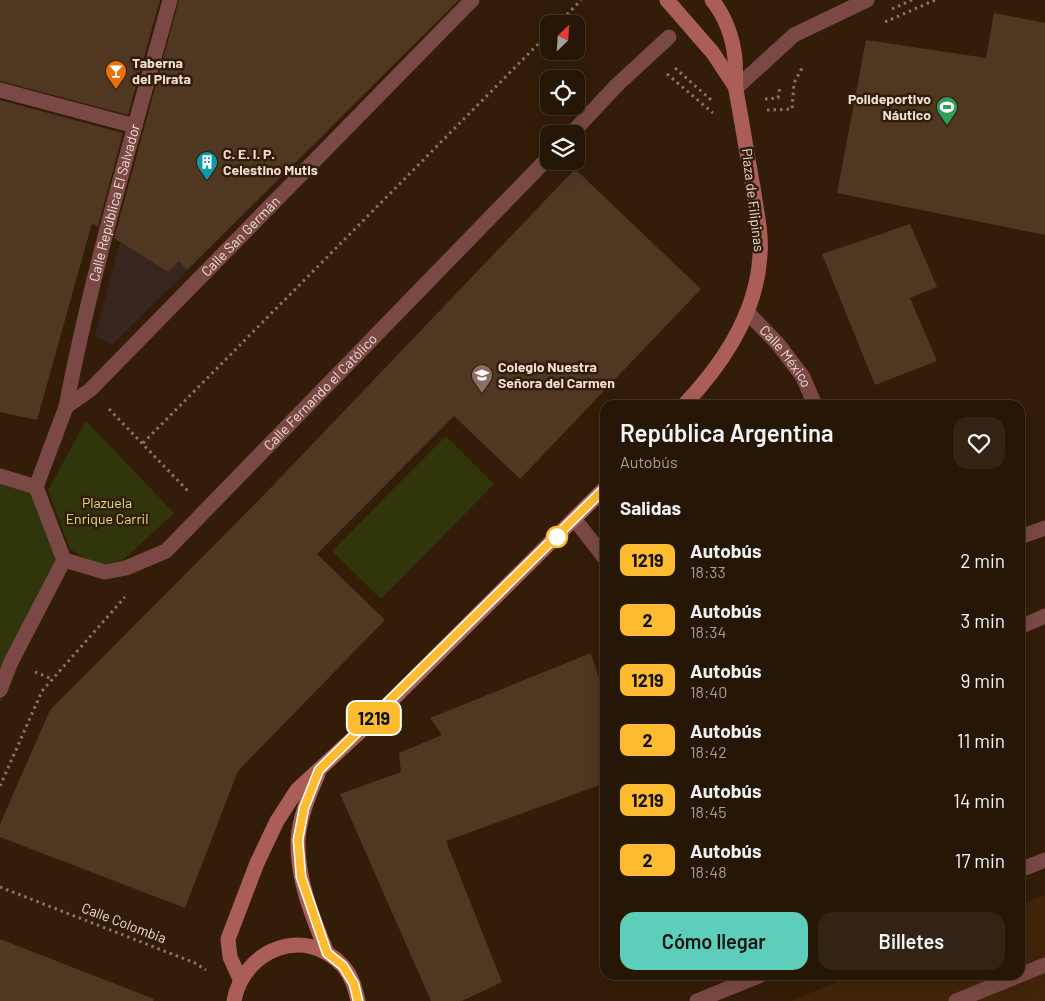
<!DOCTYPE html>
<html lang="es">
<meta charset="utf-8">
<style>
body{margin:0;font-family:Barlow,sans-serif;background:#322314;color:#f1f3f6;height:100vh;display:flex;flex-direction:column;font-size:19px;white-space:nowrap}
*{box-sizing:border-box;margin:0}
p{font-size:16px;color:#a49f9b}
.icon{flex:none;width:28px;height:28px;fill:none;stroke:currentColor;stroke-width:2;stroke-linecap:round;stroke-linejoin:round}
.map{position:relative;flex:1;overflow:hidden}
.panel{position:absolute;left:600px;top:400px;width:425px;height:580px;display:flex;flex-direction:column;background:#261606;border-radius:15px;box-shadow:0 5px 20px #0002,0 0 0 1px #423528}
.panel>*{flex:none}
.badge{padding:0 10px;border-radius:8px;font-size:18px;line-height:32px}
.needle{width:32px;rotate:25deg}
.fabs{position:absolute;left:540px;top:15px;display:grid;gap:10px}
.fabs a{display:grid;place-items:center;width:45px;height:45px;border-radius:10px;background:#261606;box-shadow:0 5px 20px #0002,0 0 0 1px #423528;font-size:25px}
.map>.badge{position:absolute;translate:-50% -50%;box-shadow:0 0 0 2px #fff}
h2{padding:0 20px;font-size:19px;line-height:45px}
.round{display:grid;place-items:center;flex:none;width:52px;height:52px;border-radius:15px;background:#322314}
.overview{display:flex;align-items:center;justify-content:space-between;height:85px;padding:0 20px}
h1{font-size:24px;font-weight:600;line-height:38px}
.cta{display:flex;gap:10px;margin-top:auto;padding:10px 20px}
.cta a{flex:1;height:58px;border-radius:15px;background:#5cceba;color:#111;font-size:20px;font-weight:600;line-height:58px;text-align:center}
.cta a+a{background:#322314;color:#f1f3f6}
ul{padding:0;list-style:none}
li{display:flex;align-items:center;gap:15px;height:60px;padding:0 20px}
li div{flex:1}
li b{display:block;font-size:19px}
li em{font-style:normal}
li .badge{min-width:55px;font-weight:700;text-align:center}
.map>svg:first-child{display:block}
.built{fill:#41250a}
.education{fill:#37251f}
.green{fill:#31350b}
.building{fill:#4f3722}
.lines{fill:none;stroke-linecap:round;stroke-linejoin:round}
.path{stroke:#887564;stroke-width:3;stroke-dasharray:2.5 4;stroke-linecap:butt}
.lane{stroke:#7a4945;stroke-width:15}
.street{stroke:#7a4945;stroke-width:15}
.secondary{stroke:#ab5d58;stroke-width:15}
.line-casing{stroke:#fff;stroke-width:11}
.line{stroke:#fdbc30;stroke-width:8}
.stop-dot{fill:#fff;stroke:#fdbc30;stroke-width:2.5}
.labels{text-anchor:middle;stroke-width:5;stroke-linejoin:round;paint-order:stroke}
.poi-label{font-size:14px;font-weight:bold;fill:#efdfd3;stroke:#331d08;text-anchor:start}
.street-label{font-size:14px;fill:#efdfd3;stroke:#331d08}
.park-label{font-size:14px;fill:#d7e384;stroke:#331d08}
</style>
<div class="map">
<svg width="1045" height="1001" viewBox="0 0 1045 1001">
<rect width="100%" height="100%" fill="#331d08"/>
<path class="built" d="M1045 895V1001H791L853 975H1020V905Z"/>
<path class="education" d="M314 116 328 131 112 345 95 336 123 231Z"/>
<g class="green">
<path d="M86 421 174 513 119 564 93 563 70 549 48 490Z"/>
<path d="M446 436 494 484 381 599 332 551Z"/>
<path d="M0 476 36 487 64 560 0 702Z"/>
</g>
<g class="building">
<path d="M0 0H160L128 115 0 81Z"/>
<path d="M179 0H459L187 270 179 261 168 272 114 238Z"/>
<path d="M994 13 1045 23V235L837 193 866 40 986 58Z"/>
<path d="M0 100 123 133 98 227 92 223 37 420 0 412Z"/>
<path d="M575 169 701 289 520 479 454 416 317 554 385 620 238 771 185 908 0 837V824L50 710 260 499Z"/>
<path d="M910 224 937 287 910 298 937 361 875 385 822 254Z"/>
<path d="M591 653 605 698V783L446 841 502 982 462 1001H431L340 794 401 772 399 753 442 735 430 718Z"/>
<path d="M0 939 154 999 153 1001H0Z"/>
</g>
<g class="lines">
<g class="path">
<path d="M892 9 912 0"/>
<path d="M885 22 935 0"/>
<path d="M558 24 581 0"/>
<path d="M675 68 711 100"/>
<path d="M667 74 713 113"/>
<path d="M765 99 778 98 780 86"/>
<path d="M767 110 792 109 794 83 802 68"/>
<path d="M109 409 188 491"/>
<path d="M143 443 549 33"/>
<path d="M35 672 52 679"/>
<path d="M0 786 42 691 125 597"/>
<path d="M0 887 195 963 206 970"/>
<path d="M786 980 799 975"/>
</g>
<g class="lane">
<path d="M736 88 794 35 867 0"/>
<path d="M1020 870 1045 860"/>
<path d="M697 1001 761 975"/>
<path d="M956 1001 1045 965"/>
</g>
<g class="street">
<path d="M0 90 135 126"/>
<path d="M571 134 617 85 669 37"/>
<path id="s1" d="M747 312 778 344 803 377 815 405"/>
<path id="s2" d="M66 407C92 270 133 135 170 0"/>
<path d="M0 476 36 487 64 560 11 662 0 690"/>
<path id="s3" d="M36 487 66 407 90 390 472 0"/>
<path d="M575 520 605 558"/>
<path d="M1020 537 1045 528"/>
<path id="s4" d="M64 560 105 572 126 568 166 551 549 157"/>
<path d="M1020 627 1045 616"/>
</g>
<g class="secondary">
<path d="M667 0 713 53 736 88"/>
<path d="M684 405C723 364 757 313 760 255 762 233 756 210 753 187 747 155 742 122 736 90 735 80 736 69 735 59 733 38 725 16 712 0"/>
<path d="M318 774C309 795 299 818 298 841 297 880 313 918 327 953"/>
<path d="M240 979 230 957 228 939 257 863 277 821 297 790 364 728 605 488"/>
<path d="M234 1001C243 950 305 924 343 966 352 976 355 988 358 1001"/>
</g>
</g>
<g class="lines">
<g class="line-casing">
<path id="line" d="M358 1001 354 984 343 966 327 953 301 877 298 840 304 808 319 770 605 488"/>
</g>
<use href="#line" class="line"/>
</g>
<defs>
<g id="bar-pin" transform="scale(1.125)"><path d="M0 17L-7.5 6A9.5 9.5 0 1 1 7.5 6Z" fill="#e8710a" stroke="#331d08"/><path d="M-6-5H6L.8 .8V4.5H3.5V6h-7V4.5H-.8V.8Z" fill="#fff"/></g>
<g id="stadium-pin" transform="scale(1.125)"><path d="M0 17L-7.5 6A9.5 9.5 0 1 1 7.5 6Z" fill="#2e9e5b" stroke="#331d08"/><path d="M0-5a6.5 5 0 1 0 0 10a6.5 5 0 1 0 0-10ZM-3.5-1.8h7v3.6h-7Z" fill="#fff"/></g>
<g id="building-pin" transform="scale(1.125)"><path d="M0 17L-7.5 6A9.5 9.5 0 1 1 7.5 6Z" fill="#0f9aa8" stroke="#331d08"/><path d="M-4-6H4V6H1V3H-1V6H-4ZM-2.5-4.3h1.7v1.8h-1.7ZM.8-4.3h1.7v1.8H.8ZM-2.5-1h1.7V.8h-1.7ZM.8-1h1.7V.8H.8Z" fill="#fff"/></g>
<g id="school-pin" transform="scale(1.125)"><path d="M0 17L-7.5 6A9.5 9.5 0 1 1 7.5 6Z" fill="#8d6e63" stroke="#331d08"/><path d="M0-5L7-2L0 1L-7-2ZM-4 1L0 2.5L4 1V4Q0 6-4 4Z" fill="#fff"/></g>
</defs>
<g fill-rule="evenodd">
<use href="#bar-pin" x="116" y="71"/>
<use href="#stadium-pin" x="947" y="107"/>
<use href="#building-pin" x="207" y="162"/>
<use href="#school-pin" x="482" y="375"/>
</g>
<circle class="stop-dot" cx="557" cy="537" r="10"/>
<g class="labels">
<g class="poi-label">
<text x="132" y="68">Taberna<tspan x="132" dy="16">del Pirata</tspan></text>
<text x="931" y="104" text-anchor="end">Polideportivo<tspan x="931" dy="16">Náutico</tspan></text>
<text x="223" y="159">C. E. I. P.<tspan x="223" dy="16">Celestino Mutis</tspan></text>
<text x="498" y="372">Colegio Nuestra<tspan x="498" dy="16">Señora del Carmen</tspan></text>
</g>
<g class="street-label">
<text transform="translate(753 200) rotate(83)" y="5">Plaza de Filipinas</text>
<text dy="5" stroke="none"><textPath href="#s2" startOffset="210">Calle República El Salvador</textPath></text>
<text dy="5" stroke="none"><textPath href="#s3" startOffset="330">Calle San Germán</textPath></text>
<text dy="5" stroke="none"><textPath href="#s1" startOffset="59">Calle México</textPath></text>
<text dy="5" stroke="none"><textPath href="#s4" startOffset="329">Calle Fernando el Católico</textPath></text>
<text transform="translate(124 923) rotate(21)" y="5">Calle Colombia</text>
</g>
<g class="park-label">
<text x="107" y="508">Plazuela<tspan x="107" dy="16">Enrique Carril</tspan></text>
</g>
</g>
</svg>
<div class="fabs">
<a><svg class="needle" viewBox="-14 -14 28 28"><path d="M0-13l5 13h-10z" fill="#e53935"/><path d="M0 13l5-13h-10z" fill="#a49f9b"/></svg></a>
<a><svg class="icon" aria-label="locate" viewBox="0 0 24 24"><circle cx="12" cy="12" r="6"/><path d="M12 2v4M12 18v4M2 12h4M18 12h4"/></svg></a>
<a><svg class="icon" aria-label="layers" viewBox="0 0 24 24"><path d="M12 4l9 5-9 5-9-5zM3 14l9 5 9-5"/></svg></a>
</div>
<b class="badge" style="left:374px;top:718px;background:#fdbc30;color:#111">1219</b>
<section class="panel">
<div class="overview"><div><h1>República Argentina</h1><p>Autobús</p></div><a class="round"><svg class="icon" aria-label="heart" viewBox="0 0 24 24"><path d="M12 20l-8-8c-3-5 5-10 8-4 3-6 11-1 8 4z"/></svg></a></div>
<h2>Salidas</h2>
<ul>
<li><span class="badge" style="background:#fdbc30;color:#111">1219</span><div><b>Autobús</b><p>18:33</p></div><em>2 min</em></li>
<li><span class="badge" style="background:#fdbc30;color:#111">2</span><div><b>Autobús</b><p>18:34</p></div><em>3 min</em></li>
<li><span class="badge" style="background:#fdbc30;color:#111">1219</span><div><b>Autobús</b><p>18:40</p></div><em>9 min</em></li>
<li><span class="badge" style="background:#fdbc30;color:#111">2</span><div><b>Autobús</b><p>18:42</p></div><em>11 min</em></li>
<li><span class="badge" style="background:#fdbc30;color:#111">1219</span><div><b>Autobús</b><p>18:45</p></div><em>14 min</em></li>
<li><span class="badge" style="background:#fdbc30;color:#111">2</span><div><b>Autobús</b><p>18:48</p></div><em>17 min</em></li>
</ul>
<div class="cta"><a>Cómo llegar</a><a>Billetes</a></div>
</section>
</div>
